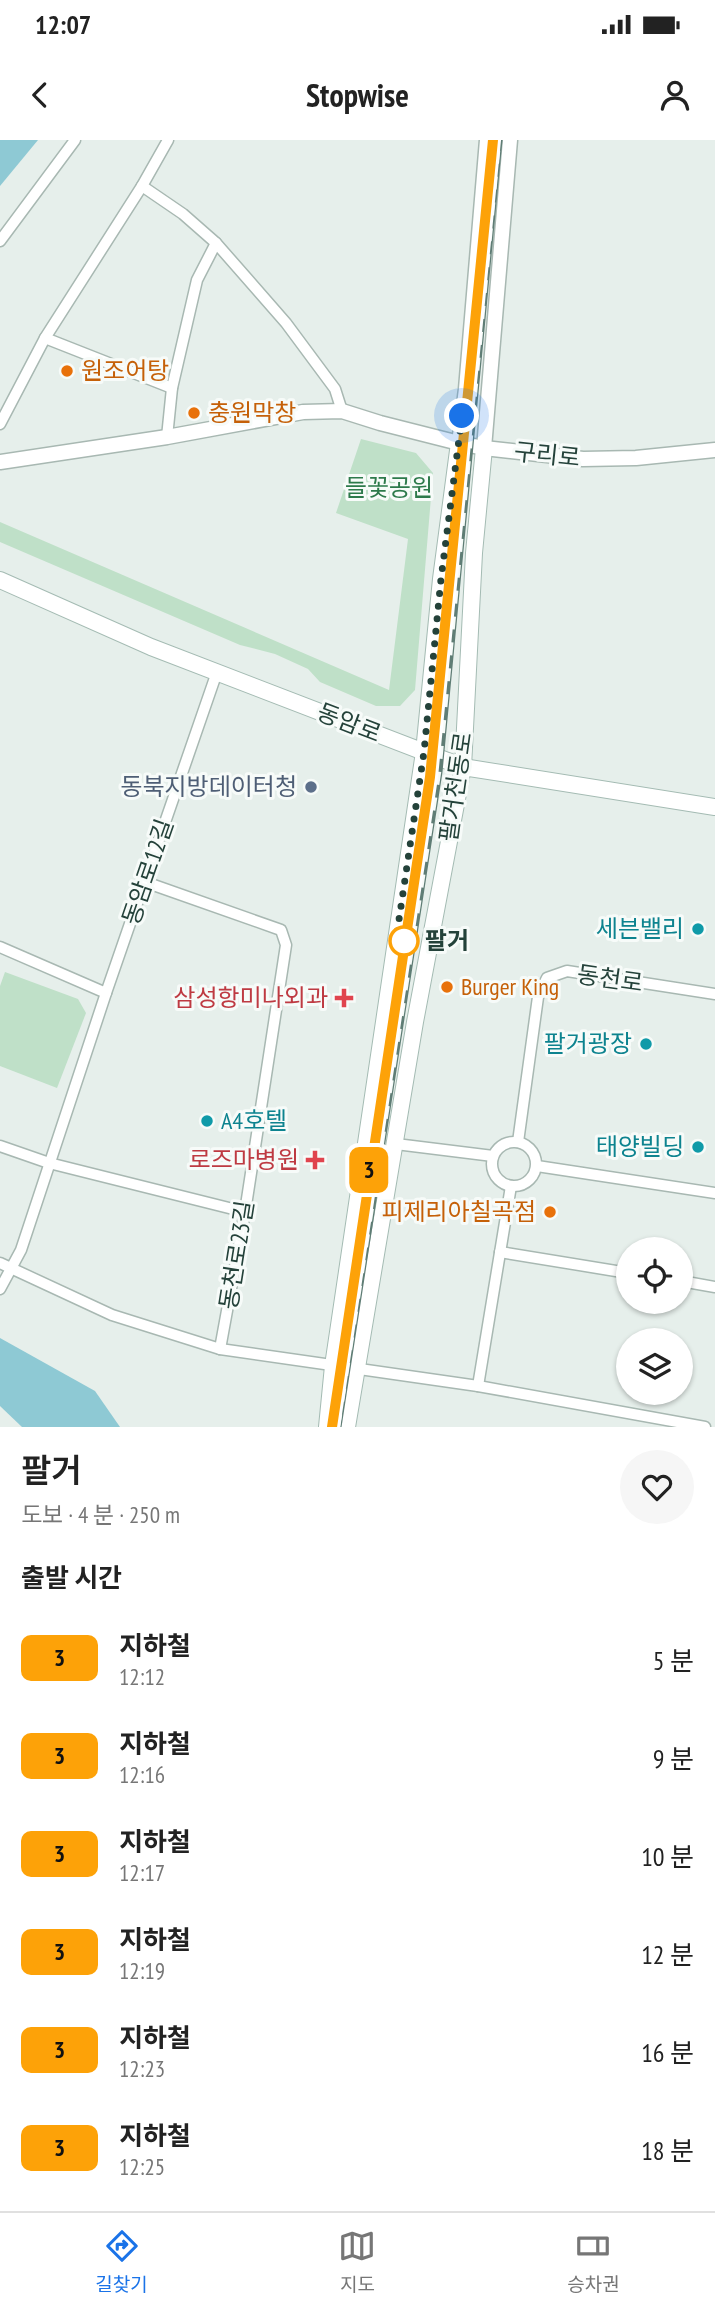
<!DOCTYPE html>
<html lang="ko">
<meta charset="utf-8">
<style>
body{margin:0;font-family:"PT Sans Narrow","Noto Sans KR",sans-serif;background:#f6f6f6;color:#222;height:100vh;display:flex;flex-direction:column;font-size:26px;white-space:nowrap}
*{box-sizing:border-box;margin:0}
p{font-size:23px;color:#767676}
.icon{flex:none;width:38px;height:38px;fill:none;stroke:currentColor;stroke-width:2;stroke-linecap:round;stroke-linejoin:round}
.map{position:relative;height:1287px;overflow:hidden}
.sheet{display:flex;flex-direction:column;background:#fff;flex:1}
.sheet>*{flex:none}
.badge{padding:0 14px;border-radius:10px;font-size:24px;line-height:46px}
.controls{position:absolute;left:616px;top:1097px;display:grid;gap:14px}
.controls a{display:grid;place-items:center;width:77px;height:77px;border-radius:50%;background:#fff;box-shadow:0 2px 5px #0004;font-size:35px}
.you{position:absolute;width:35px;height:35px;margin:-18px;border:5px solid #fff;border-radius:50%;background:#1a73e8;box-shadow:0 0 0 10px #1a73e833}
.map>.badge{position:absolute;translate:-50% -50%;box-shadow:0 0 0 4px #fff}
h2{padding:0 21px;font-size:26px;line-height:63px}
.round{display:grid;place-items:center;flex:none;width:74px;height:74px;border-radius:37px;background:#f6f6f6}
.head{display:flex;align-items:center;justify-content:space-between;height:119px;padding:0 21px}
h1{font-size:33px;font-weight:600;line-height:52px}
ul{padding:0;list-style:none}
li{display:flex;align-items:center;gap:21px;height:98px;padding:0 21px}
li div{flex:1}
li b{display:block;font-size:26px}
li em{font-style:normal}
li .badge{min-width:77px;font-weight:700;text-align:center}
.status{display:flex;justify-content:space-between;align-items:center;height:49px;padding:0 35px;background:#fff;direction:ltr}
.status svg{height:19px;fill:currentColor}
header{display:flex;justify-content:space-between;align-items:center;height:91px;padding:0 21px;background:#fff;font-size:32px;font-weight:600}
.menu{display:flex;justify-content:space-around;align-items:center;height:98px;border-top:2px solid #e0e0e0;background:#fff;font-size:19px;color:#767676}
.menu a{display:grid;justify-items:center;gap:4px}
.menu .on{color:#1a73e8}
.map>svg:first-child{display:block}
.green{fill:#bfe0c8}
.water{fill:#8ec9d4}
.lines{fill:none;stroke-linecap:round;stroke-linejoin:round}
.minor-casing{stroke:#a8b8b2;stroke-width:13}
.tertiary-casing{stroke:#a8b8b2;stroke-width:17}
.secondary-casing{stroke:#a4bbb3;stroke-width:18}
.minor{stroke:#fff;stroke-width:10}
.tertiary{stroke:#fff;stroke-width:14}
.secondary{stroke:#fff;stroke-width:16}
.rail-casing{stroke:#5f7d75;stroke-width:7}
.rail{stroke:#f7fbf9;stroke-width:4.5;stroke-dasharray:13;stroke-linecap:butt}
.line-casing{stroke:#fff;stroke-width:16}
.line{stroke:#fda208;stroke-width:10}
.walk{stroke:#24423a;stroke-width:7;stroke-dasharray:0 12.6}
.food-dot{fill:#e8710a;stroke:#f7fbf9;stroke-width:2.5}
.service-dot{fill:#5c6f8a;stroke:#f7fbf9;stroke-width:2.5}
.culture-dot{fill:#0f9aa8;stroke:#f7fbf9;stroke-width:2.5}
.stop-dot{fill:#fff;stroke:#fda208;stroke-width:3.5}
.health-dot{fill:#e0444e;stroke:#f7fbf9;stroke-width:2.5}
.labels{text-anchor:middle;stroke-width:6;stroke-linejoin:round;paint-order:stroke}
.food-label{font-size:24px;fill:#c56008;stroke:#f7fbf9;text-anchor:start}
.street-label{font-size:24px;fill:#24423a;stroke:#f7fbf9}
.park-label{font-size:24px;fill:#2d7a4b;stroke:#f7fbf9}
.service-label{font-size:24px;fill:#4e5e75;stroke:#f7fbf9;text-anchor:end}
.culture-label{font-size:24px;fill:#0d838f;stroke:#f7fbf9;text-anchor:end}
.stop-label{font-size:24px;font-weight:bold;fill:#24423a;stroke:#f7fbf9;text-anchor:start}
.health-label{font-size:24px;fill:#be3a42;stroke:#f7fbf9;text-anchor:end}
</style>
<div class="status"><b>12:07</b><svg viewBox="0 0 49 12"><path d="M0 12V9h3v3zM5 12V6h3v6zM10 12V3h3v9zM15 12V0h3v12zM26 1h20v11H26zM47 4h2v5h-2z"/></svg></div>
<header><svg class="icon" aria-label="back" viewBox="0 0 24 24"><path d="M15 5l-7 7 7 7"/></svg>Stopwise<svg class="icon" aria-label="person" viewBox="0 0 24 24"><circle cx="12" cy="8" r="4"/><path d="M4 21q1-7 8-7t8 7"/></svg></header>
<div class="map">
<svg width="715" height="1287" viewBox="0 0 715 1287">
<rect width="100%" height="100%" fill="#e6efeb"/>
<g class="green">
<path d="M361 299 416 313 433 333 415 550 400 566H376L320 542 308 529 275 514 240 505 0 402V382L389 550 408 399 336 373Z"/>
<path d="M5 832 78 859 86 873 57 948 0 926V846Z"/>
</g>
<g class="water">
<path d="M0 0H38L0 46Z"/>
<path d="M0 1198 95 1251 120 1287H22L0 1266Z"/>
</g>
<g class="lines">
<g class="minor-casing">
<g id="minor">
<path d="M142 46 183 74 216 103 286 183 335 249 342 271"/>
<path d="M0 101 75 0"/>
<path d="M45 198 172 248"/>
<path d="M0 284 45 198 142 46 168 0"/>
<path d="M167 297 172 248 197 140 216 103"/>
<path d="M145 742 281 790 286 805 245 1072 220 1209"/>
<path d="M0 807 106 853"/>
<circle cx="514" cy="1024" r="22"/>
<path d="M518 1002 538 857 547 838 567 831 715 854"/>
<path d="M396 1004 493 1016"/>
<path d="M0 1006 49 1023 245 1072"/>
<path d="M537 1026 715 1053"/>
<path d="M500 1112 628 1133"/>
<path d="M0 1123 112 1175 220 1209 478 1246 705 1287"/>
<path d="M681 1141 715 1147"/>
<path d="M0 1149 21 1110 106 853 217 532"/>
<path d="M478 1246 511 1046"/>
</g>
</g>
<g class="tertiary-casing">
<g id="tertiary">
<path d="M459 303 466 249 487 0"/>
<path d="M484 308 510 0"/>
<path d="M0 322 167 297 303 272 342 271 380 283 459 303 484 308 583 319 636 318 715 310"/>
</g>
</g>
<g class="secondary-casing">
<g id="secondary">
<path d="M0 440 151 507 463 627 715 667"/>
<path d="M327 1287 333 1226 424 612 441 439 459 303"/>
<path d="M347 1287 415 882 463 627 474 413 484 308"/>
</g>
</g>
<use href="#minor" class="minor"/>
<use href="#tertiary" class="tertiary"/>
<use href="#secondary" class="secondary"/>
<g class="rail-casing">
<path id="rail" d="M338 1287 439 632 499 0"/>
</g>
<use href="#rail" class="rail"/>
</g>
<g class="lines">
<g class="line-casing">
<path id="line" d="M332 1287 430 637 493 0"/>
</g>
<use href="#line" class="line"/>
<path class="walk" d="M404 801 397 793 424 612 441 439 462 276"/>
</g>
<g class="food-dot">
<circle cx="67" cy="231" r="7"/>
<circle cx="194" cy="273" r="7"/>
<circle cx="447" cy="847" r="7"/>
<circle cx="550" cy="1072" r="7"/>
</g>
<circle class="service-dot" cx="311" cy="647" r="7"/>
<g class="culture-dot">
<circle cx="698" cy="789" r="7"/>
<circle cx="646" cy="904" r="7"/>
<circle cx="207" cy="981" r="7"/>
<circle cx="698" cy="1007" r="7"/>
</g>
<circle class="stop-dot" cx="404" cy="801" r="14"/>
<g class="health-dot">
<path d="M340.5 847.5h7v7h7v7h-7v7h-7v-7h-7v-7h7z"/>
<path d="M311.5 1009.5h7v7h7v7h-7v7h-7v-7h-7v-7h7z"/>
</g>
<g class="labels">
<g class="food-label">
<text x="81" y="239">원조어탕</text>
<text x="208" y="281">충원막창</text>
<text x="461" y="855">Burger King</text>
<text x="536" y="1080" text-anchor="end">피제리아칠곡점</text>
</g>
<g class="street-label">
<text transform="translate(547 315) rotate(6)" y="8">구리로</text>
<text transform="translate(349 583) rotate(21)" y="8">동암로</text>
<text transform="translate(456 647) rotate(-82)" y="8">팔거천동로</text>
<text transform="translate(148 732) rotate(-71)" y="8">동암로12길</text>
<text transform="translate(610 839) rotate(8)" y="8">동천로</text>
<text transform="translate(237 1115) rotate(-81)" y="8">동천로23길</text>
</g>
<g class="park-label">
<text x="389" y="356">들꽃공원</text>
</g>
<g class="service-label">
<text x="297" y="655">동북지방데이터청</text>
</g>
<g class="culture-label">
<text x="684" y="797">세븐밸리</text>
<text x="632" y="912">팔거광장</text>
<text x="221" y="989" text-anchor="start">A4호텔</text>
<text x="684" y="1015">태양빌딩</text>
</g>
<g class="stop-label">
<text x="425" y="809">팔거</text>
</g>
<g class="health-label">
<text x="328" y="866">삼성항미나외과</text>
<text x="299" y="1028">로즈마병원</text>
</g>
</g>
</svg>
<div class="controls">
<a><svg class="icon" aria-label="locate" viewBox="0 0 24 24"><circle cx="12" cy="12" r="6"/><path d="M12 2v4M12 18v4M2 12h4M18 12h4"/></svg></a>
<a><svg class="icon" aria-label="layers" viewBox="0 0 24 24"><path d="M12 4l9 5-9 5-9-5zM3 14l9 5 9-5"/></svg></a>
</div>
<div class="you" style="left:462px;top:276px"></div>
<b class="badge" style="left:369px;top:1030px;background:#fda208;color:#111">3</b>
</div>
<section class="sheet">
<div class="head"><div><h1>팔거</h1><p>도보 · 4 분 · 250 m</p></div><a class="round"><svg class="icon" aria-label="heart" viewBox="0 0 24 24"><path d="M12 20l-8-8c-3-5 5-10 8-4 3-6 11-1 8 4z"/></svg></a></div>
<h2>출발 시간</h2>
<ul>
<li><span class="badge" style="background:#fda208;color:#111">3</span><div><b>지하철</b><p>12:12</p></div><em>5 분</em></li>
<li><span class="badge" style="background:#fda208;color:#111">3</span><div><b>지하철</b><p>12:16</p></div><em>9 분</em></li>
<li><span class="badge" style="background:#fda208;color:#111">3</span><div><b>지하철</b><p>12:17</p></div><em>10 분</em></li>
<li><span class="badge" style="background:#fda208;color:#111">3</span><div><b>지하철</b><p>12:19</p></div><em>12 분</em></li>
<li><span class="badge" style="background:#fda208;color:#111">3</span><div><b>지하철</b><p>12:23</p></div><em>16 분</em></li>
<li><span class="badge" style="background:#fda208;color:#111">3</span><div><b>지하철</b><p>12:25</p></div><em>18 분</em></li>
</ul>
</section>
<nav class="menu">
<a class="on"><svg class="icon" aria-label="directions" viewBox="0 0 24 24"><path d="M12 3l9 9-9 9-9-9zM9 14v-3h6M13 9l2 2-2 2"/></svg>길찾기</a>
<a><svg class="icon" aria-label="map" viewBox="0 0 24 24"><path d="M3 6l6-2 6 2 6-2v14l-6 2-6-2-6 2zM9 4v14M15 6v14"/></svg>지도</a>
<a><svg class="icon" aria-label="tickets" viewBox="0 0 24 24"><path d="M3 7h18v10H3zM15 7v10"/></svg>승차권</a>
</nav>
